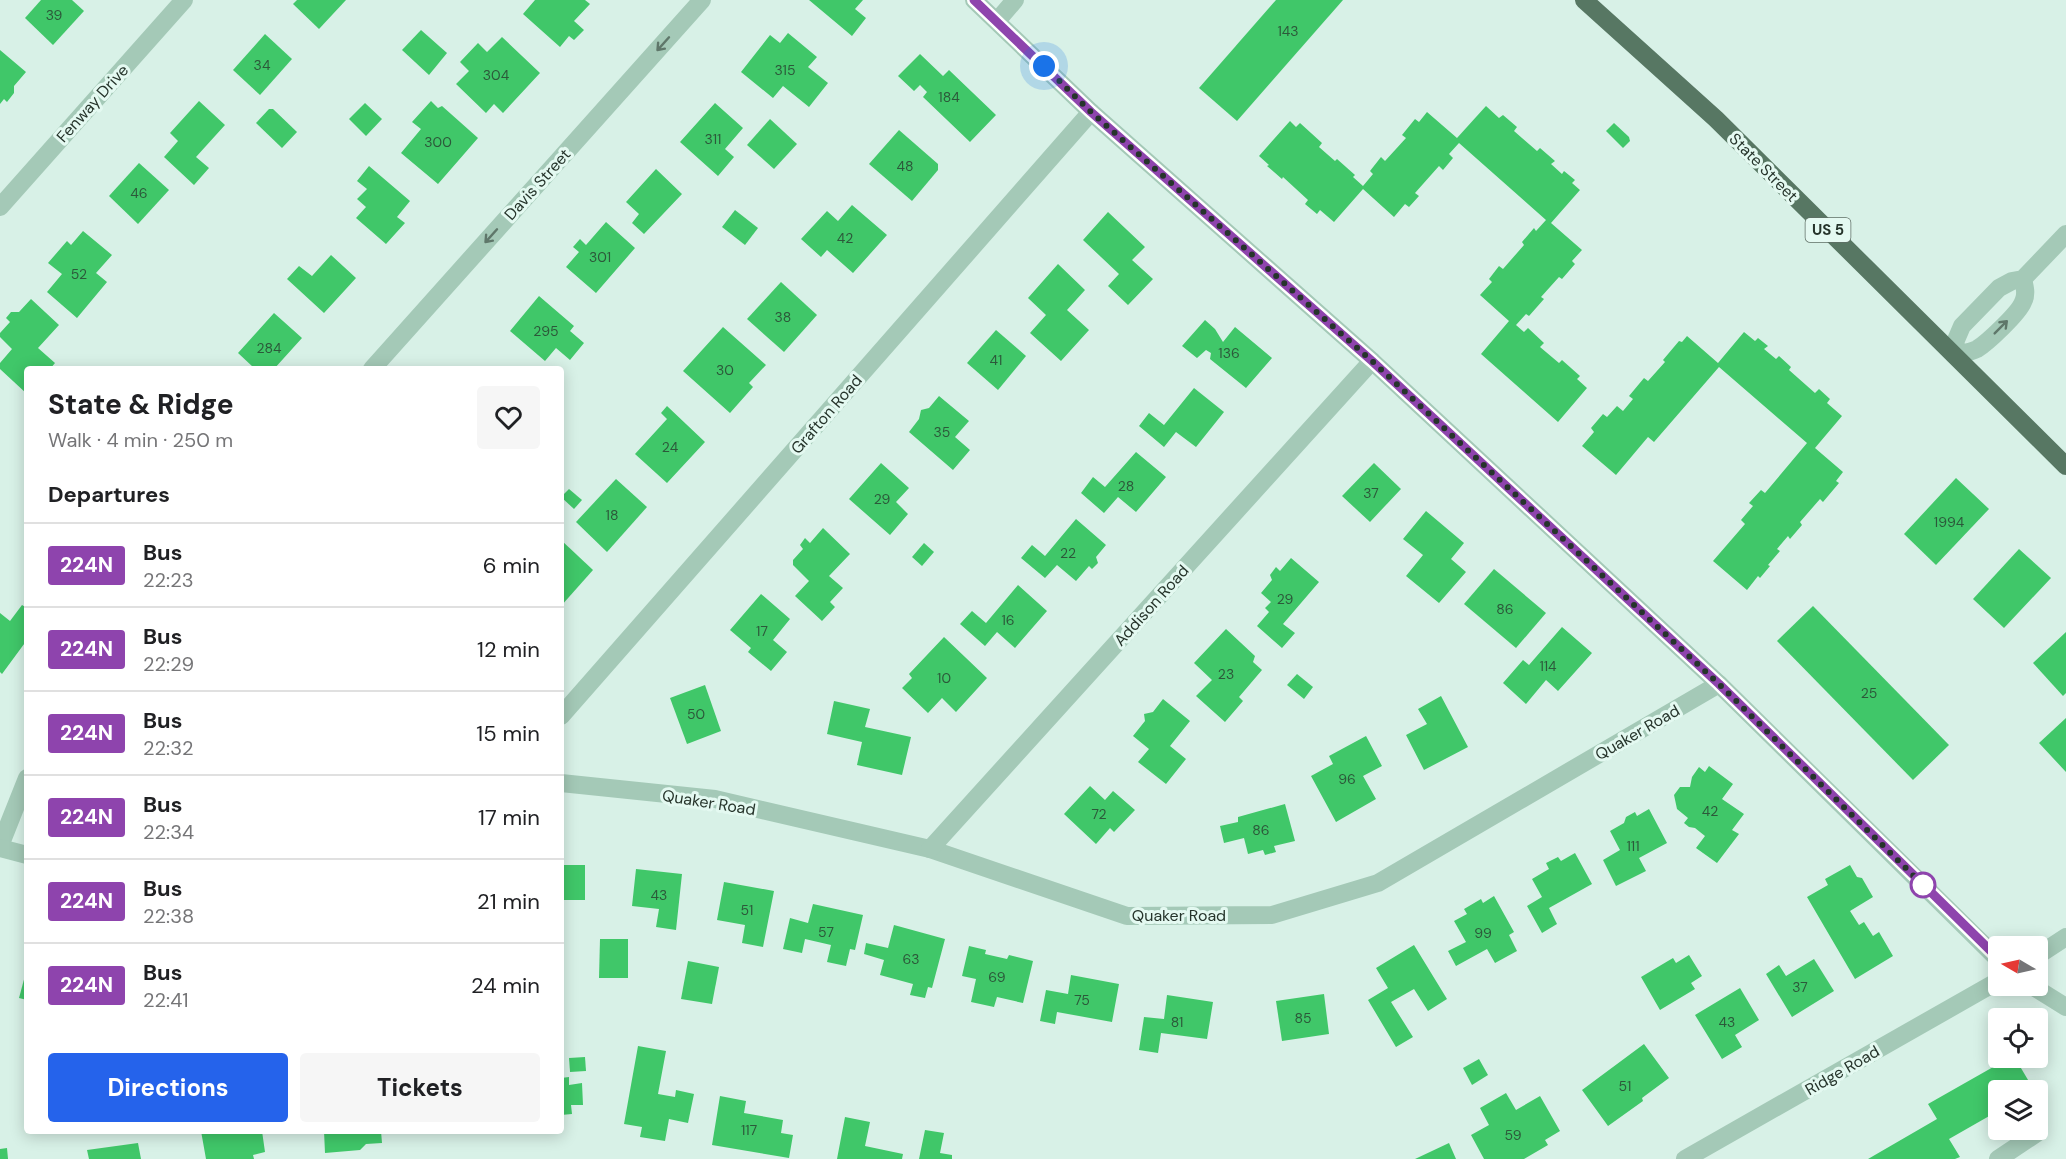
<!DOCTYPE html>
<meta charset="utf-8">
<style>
body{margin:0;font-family:"DM Sans",sans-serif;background:#f6f6f6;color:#202124;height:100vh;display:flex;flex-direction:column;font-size:22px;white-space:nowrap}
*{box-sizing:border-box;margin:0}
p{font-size:20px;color:#757577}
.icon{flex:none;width:33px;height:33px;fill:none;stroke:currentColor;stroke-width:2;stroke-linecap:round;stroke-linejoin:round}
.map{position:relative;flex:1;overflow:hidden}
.panel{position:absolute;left:24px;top:366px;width:540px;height:768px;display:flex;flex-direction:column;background:#fff;border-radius:6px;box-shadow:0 3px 15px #0003}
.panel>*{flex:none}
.badge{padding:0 12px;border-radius:4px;font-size:21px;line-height:39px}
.needle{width:39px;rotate:279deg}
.fabs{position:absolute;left:1988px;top:936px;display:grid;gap:12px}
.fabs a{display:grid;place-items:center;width:60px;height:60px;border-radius:6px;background:#fff;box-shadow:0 3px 15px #0003;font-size:30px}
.you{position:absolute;width:30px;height:30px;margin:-15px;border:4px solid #fff;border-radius:50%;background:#1a73e8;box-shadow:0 0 0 9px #1a73e833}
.map>.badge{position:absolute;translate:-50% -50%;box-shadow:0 0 0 3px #fff}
h2{padding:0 24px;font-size:22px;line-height:54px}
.round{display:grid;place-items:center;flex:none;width:63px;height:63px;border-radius:6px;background:#f6f6f6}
.head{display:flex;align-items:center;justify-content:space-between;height:102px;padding:0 24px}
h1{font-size:28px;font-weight:700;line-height:45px}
.cta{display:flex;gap:12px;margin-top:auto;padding:12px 24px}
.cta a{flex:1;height:69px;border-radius:6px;background:#2563eb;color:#fff;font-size:24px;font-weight:700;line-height:69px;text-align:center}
.cta a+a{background:#f6f6f6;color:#202124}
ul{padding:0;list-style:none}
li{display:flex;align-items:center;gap:18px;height:84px;padding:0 24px;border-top:2px solid #e0e0e0}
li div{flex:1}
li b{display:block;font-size:22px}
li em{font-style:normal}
li .badge{min-width:66px;font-weight:700;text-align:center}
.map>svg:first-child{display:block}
.building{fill:#40c769}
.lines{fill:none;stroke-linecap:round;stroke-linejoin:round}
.lane{stroke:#a4c9b7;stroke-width:18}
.street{stroke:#a4c9b7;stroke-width:18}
.primary{stroke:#577763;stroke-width:18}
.oneway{stroke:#5f776a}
.line-casing{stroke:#fff;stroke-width:14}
.line{stroke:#8e44ad;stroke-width:9}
.walk{stroke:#26342b;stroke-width:6;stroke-dasharray:0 10.8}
.stop-dot{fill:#fff;stroke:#8e44ad;stroke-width:3}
.labels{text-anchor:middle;stroke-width:6;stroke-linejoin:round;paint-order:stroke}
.number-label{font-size:14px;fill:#2c593a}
.shield{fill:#e4f9f1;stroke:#5f6f66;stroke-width:1.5}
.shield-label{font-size:15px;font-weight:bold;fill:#26342b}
.street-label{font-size:16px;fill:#26342b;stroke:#e4f9f1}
</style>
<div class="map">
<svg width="2066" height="1159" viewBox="0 0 2066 1159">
<rect width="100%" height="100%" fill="#d8f1e7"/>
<g class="building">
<path d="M41 0H72L84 11 53 45 25 18Z"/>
<path d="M297 0H346L319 29 293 4Z"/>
<path d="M535 0H585L590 4 574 21 584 30 574 40 569 36 560 47 523 14Z"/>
<path d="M809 0H863L855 9 866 18 852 36Z"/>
<path d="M1276 0H1343L1237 121 1199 88Z"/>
<path d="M421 30 447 53 429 75 402 50Z"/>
<path d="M788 33 817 57 808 67 828 83 809 107 783 86 773 98 741 72 770 35 780 43Z"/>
<path d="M265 34 292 59 260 95 233 70Z"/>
<path d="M502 37 540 73 503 113 494 104 486 113 456 84 469 71 460 62 478 43 487 52Z"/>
<path d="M0 50 26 72 14 86V93L7 102 4 99 0 104Z"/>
<path d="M920 54 943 76 949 70 996 115 970 142 923 97 927 92 920 85 914 91 898 76Z"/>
<path d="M199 101 225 125 196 157 209 168 194 185 164 157 178 141 170 133Z"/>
<path d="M431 101 438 108 442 106 478 138 438 184 401 153 421 129 412 122Z"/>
<path d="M365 103 382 119 366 136 349 119Z"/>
<path d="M715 103 743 128 725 149 734 157 718 176 680 142Z"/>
<path d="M1486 106 1499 118 1503 115 1517 127 1514 131 1537 151 1540 148 1555 161 1551 164 1562 174 1564 171 1575 180 1572 183 1580 190 1551 223 1582 250 1572 261 1575 264 1562 279 1559 277 1541 297 1544 299 1529 316 1526 314 1516 325 1524 332 1528 328 1544 343 1540 347 1559 363 1562 360 1580 376 1577 379 1587 388 1558 422 1481 354 1509 321 1480 295 1492 282 1489 279 1499 266 1503 269 1524 245 1522 242 1534 228 1536 231 1546 220 1459 143 1449 154 1453 158 1443 170 1439 166 1415 193 1419 196 1409 207 1405 204 1394 217 1363 189 1334 222 1320 210 1317 214 1305 204 1308 200 1283 177 1282 179 1267 166 1269 165 1259 156 1290 121 1296 127 1300 123 1322 143 1319 147 1335 161 1337 159 1355 175 1353 177 1363 186 1373 174 1370 171 1381 157 1385 161 1406 138 1402 135 1415 119 1419 122 1427 112 1457 138Z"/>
<path d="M269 109H273L297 132 282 148 256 123Z"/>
<path d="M770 119 797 144 774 169 747 145Z"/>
<path d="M1614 123 1629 137 1630 141 1623 148 1606 131Z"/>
<path d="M899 130 938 164V170L912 201 869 164Z"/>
<path d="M139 163 169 190 138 224 109 196Z"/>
<path d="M369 166 410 201 397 217 405 223 386 244 356 218 366 207 357 199 367 189 357 181Z"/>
<path d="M656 169 682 194 644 234 632 223 639 214 626 202Z"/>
<path d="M852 205 887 235 853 273 827 250 821 257 801 239 827 211 838 221Z"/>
<path d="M735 210 758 228 745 245 722 227Z"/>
<path d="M1108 212 1145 247 1132 260 1153 279 1128 305 1108 286 1119 274 1083 240Z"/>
<path d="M606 222 635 248 596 293 566 267 579 252 573 247 580 239 586 245Z"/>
<path d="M83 231 112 255 96 273 107 282 77 318 47 292 62 274 48 263 67 241 71 245Z"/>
<path d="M331 255 356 278 324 313 287 279 299 266 312 276Z"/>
<path d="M1058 264 1085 290 1067 310 1089 330 1061 361 1030 333 1046 315 1028 298Z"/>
<path d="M781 282 817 315 784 352 747 319Z"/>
<path d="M539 296 574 326 570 331 584 343 570 360 556 348 545 361 510 331Z"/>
<path d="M31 299 59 325 38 348 55 363 50 369H27V394L0 369V363L12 349 0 337V333L10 322 6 318 11 312H19Z"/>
<path d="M274 313 302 338 274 369H251L253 367 238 353Z"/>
<path d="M1205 320 1215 329 1223 342 1235 327 1272 358 1246 388 1210 359 1211 353 1206 350 1197 358 1182 346Z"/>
<path d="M723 327 766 365 749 383 753 387 730 413 683 371Z"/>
<path d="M996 330 1026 356 998 390 967 363Z"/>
<path d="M1744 332 1755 341 1758 338 1768 346 1764 349 1776 359 1779 356 1791 367 1789 370 1815 393 1819 389 1830 399 1827 403 1842 416 1815 448 1843 472 1836 481 1839 483 1823 502 1820 499 1800 522 1802 525 1790 539 1788 536 1777 549 1780 551 1768 565 1770 566 1760 578 1758 576 1747 590 1713 561 1745 524 1741 520 1753 506 1749 503 1761 490 1765 493 1807 443 1719 367 1654 442 1648 437 1616 475 1582 446 1594 432 1591 428 1603 414 1607 417 1617 406 1623 411 1633 399 1629 396 1644 378 1648 381 1665 362 1663 360 1679 341 1682 342 1687 336 1718 363Z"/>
<path d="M1194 388 1224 412 1196 447 1176 432 1164 447 1139 426 1149 413 1164 425Z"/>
<path d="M939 396 969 421 955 437 970 450 953 470 909 432 919 419 921 410 929 408Z"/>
<path d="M667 406 705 442 667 483 635 454 667 419 661 413Z"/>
<path d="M1136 452 1166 477 1136 512 1118 497 1104 513 1081 493 1093 477 1105 487Z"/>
<path d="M881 463 909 488 896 502 908 514 890 535 849 499Z"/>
<path d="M1374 463 1401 489 1370 522 1342 496Z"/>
<path d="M1956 478 1989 509 1936 565 1904 534Z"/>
<path d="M616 479 647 507 607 552 576 522Z"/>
<path d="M569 489 582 500 574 509 561 497Z"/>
<path d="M1426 511 1464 543 1451 559 1466 572 1439 603 1406 576 1423 555 1403 539Z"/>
<path d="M1076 519 1106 545 1096 557 1098 563 1092 569 1089 566 1076 581 1057 565 1045 578 1021 558 1032 545 1045 556Z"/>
<path d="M823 528 850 554 829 576 843 588 830 602 835 607 822 621 795 596 809 581 793 565V560L803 549 800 545 805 538 810 543Z"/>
<path d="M561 540 593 570 561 606Z"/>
<path d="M924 543 934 552 922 566 912 557Z"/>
<path d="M2019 549 2051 578 2004 628 1973 599Z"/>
<path d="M1291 558 1319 582 1283 624 1295 633 1282 648 1257 626 1269 612 1265 608 1271 602 1261 593 1272 580 1270 575 1276 567 1280 571Z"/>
<path d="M1494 569 1546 613 1516 648 1464 604Z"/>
<path d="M1018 585 1047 611 1015 648 997 632 985 646 960 624 972 611 986 623Z"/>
<path d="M761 594 790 619 773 640 787 652 771 671 748 652 751 648 730 630Z"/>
<path d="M22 605 27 608V640L2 674 0 672V613L10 621Z"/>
<path d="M1813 606 1949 745 1913 780 1777 641Z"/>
<path d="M1562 627 1592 653 1558 691 1546 680 1526 704 1503 683 1523 660 1529 665Z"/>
<path d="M1226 629 1255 656 1253 662 1262 670 1239 697 1243 701 1225 722 1196 696 1212 680 1194 663Z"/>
<path d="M2066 632V693L2063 696 2033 663Z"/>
<path d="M944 637 987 678 956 712 942 698 928 713 902 688 912 678 909 674Z"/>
<path d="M1297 674 1313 687 1304 699 1287 685Z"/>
<path d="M705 685 721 731 687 744 670 698Z"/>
<path d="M1441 696 1468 747 1424 770 1406 735 1427 724 1418 709Z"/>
<path d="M1163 699 1190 721 1170 746 1186 759 1166 784 1138 762 1149 749 1133 736 1145 721 1144 714 1153 712Z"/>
<path d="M834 701 870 709 865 727 911 737 902 775 857 765 862 742 827 734Z"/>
<path d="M2066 718V772L2039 743Z"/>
<path d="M1366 736 1382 766 1363 776 1376 799 1336 822 1311 776 1333 764 1329 756Z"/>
<path d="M1709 766 1733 784 1722 799 1744 814 1732 830 1739 834 1717 863 1696 848 1705 836 1695 828 1689 827 1684 823 1688 818 1677 809 1674 795 1680 787H1690L1692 777 1699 767 1705 772Z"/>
<path d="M1090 786 1105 800 1113 791 1135 810 1114 832 1110 828 1096 844 1064 814Z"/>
<path d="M1285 804 1295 841 1274 846 1276 852 1265 855 1263 850 1248 854 1244 838 1224 843 1220 826 1238 822V817Z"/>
<path d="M1649 809 1667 843 1639 858 1646 871 1616 886 1603 860 1620 850 1610 831 1624 823 1626 817 1635 812 1637 816Z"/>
<path d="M1575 853 1592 884 1549 908 1557 924 1542 933 1527 906 1542 897 1532 879 1549 869 1546 863 1558 857 1561 861Z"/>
<rect x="561" y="865" width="24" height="35"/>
<path d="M1850 865 1857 877 1862 878 1873 897 1850 911 1859 925 1864 922 1873 936 1879 932 1893 956 1855 979 1807 897 1828 885 1825 879Z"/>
<path d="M636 869 682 874 676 930 656 927 659 909 632 906Z"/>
<path d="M724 882 774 891 763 947 742 943 745 925 717 920Z"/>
<path d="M1494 896 1514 932 1509 935 1517 951 1495 963 1487 949 1456 966 1448 951 1466 942 1454 921 1467 914 1464 909 1481 899 1483 903Z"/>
<path d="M813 904 863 915 855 950 850 949 846 966 827 962 831 945 805 939 802 953 783 949 790 918 808 923Z"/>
<path d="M894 925 945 939 932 988 928 987 925 998 910 995 913 984 880 975 884 960 864 954 866 943 888 948Z"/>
<path d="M600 939H628V978H599Z"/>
<path d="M1414 945 1447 999 1428 1011 1414 989 1391 1002 1413 1037 1396 1047 1368 1000 1388 988 1376 968Z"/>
<path d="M969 946 986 950 985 954 1007 959 1009 955 1033 961 1023 1003 997 997 994 1007 971 1002 976 979 962 976Z"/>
<path d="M1689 955 1702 976 1691 983 1695 989 1660 1010 1641 977 1673 958 1676 963Z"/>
<path d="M1814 959 1834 991 1792 1017 1766 974 1779 965 1786 976Z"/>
<path d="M688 961 719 967 712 1004 681 999Z"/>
<path d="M26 972H27V1000L19 998Z"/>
<path d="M1071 975 1119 984 1112 1022 1057 1012 1055 1024 1040 1021 1046 990 1068 994Z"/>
<path d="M1740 988 1759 1020 1735 1035 1742 1047 1722 1059 1695 1015Z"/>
<path d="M1324 994 1329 1034 1282 1041 1276 1001Z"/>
<path d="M1167 995 1213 1002 1207 1039 1161 1033 1158 1053 1139 1050 1144 1017 1164 1019Z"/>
<path d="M1644 1044 1669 1078 1642 1098 1643 1101 1608 1126 1582 1090Z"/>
<path d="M638 1046 666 1051 658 1094 675 1097 676 1090 694 1094 688 1123 669 1119 665 1141 640 1137 642 1127 624 1124Z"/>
<path d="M585 1057 586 1071 570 1072 569 1058Z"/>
<path d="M2009 1058H2015L2034 1090H1998V1111L1949 1139 1960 1157 1955 1159H1868L1937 1119 1928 1104Z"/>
<path d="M1479 1059 1488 1075 1472 1085 1463 1068Z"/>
<path d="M569 1077V1085L582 1083 583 1105H571L572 1114 561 1115V1078Z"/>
<path d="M1506 1093 1516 1110 1540 1096 1560 1131 1545 1140 1548 1145 1524 1159H1484L1471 1135 1489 1125 1480 1108Z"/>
<path d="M720 1096 746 1101 744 1113 783 1120 781 1133 793 1135 789 1158 712 1145Z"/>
<path d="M845 1117 870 1122 865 1146 903 1154 902 1159H837Z"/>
<path d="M925 1130 944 1133 940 1153 952 1155V1159H919Z"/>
<path d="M201 1131H262L265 1152 253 1155 254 1159H206Z"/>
<path d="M324 1131H381L382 1143 366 1144 360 1150 325 1153Z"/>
<path d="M138 1143 141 1159H89L87 1150Z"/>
<path d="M1449 1143 1456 1159H1415Z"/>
<path d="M7 1148 8 1159H0V1149Z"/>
</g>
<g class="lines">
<g class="lane">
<path d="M2023 279C2025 287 2027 295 2023 302 2019 313 1987 343 1977 349 1969 353 1962 353 1954 355L1956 340 1962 326 1999 288 2012 281 2023 279 2066 234"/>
<path d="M2032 986 2066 1007"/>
<path d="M1998 1159 2037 1133"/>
</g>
<g class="street">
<path d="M974 0 1091 112 1372 361 1719 684 1998 959"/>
<path d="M997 21 1015 0"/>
<path d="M0 207 184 0"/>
<path d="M372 369 702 0"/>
<path d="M561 716 1091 112"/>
<path d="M561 783 715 799 930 849 1127 916 1272 915 1378 883 1719 684"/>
<path d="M0 846 27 778"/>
<path d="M0 848 27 855"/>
<path d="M930 849 1372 361"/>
<path d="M2037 956 2066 937"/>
<path d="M1685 1159 1998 981"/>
</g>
<path class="primary" d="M1584 0 1716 119 2066 466"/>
</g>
<defs><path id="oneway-shaft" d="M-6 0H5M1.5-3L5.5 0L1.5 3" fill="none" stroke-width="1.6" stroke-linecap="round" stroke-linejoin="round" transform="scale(1.5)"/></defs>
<g class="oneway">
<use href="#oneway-shaft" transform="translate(663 44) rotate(132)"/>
<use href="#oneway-shaft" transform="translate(491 236) rotate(132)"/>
<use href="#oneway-shaft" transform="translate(2001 327) rotate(-45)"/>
</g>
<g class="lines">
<g class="line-casing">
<path id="line" d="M974 0 1091 112 1372 361 1719 684 1998 958"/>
</g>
<use href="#line" class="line"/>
<path class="walk" d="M1044 66 1091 112 1372 361 1719 684 1923 885"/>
</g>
<circle class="stop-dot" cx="1923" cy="885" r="12"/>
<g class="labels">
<g class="number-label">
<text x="54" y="20">39</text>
<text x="1288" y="36">143</text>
<text x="262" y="70">34</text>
<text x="785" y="75">315</text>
<text x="496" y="80">304</text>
<text x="949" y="102">184</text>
<text x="713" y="144">311</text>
<text x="438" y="147">300</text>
<text x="905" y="171">48</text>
<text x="139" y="198">46</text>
<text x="845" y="243">42</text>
<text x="600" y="262">301</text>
<text x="79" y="279">52</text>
<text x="783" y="322">38</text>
<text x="546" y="336">295</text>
<text x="269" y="353">284</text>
<text x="1229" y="358">136</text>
<text x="996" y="365">41</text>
<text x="725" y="375">30</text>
<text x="942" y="437">35</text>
<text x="670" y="452">24</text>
<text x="1126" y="491">28</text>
<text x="1371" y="498">37</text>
<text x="882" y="504">29</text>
<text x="612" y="520">18</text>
<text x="1949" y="527">1994</text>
<text x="1068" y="558">22</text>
<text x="1285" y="604">29</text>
<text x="1505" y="614">86</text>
<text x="1008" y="625">16</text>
<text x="762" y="636">17</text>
<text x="1548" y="671">114</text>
<text x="1226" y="679">23</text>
<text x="944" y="683">10</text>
<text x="1869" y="698">25</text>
<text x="696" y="719">50</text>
<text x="1347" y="784">96</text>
<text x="1710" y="816">42</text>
<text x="1099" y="819">72</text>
<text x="1261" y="835">86</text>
<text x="1633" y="851">111</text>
<text x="659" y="900">43</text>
<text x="747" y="915">51</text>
<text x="826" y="937">57</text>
<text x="1483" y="938">99</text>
<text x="911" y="964">63</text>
<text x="997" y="982">69</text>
<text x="1800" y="992">37</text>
<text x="1082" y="1005">75</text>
<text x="1303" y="1023">85</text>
<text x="1177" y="1027">81</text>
<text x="1727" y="1027">43</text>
<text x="1625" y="1091">51</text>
<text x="749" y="1135">117</text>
<text x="1513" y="1140">59</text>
</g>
<rect class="shield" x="1805.5" y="218" width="45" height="24" rx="4.5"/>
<g class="shield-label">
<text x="1828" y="235">US 5</text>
</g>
<g class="street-label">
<text transform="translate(92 103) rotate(-48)" y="6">Fenway Drive</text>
<text transform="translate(1764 167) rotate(45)" y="6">State Street</text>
<text transform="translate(537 184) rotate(-48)" y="6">Davis Street</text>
<text transform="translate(826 414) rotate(-49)" y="6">Grafton Road</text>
<text transform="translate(1151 605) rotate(-48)" y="6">Addison Road</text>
<text transform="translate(1637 732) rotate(-30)" y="6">Quaker Road</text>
<text transform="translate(709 802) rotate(9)" y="6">Quaker Road</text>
<text x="1179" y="921">Quaker Road</text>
<text transform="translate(1842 1070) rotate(-30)" y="6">Ridge Road</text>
</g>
</g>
</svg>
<div class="fabs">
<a><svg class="needle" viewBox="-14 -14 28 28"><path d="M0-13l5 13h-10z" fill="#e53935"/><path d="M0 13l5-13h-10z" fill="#757577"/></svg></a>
<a><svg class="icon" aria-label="locate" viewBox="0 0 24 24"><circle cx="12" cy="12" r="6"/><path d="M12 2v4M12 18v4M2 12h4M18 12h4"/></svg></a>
<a><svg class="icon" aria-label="layers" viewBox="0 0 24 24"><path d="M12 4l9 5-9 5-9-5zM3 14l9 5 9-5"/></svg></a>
</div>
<div class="you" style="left:1044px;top:66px"></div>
<section class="panel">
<div class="head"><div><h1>State &amp; Ridge</h1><p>Walk · 4 min · 250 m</p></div><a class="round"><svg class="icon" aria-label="heart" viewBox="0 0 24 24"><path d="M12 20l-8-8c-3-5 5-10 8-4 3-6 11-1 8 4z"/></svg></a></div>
<h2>Departures</h2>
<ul>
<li><span class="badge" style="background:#8e44ad;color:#fff">224N</span><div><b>Bus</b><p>22:23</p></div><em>6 min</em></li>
<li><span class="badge" style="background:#8e44ad;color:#fff">224N</span><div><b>Bus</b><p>22:29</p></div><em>12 min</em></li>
<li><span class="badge" style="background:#8e44ad;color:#fff">224N</span><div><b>Bus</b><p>22:32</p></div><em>15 min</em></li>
<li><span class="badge" style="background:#8e44ad;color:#fff">224N</span><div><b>Bus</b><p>22:34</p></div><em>17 min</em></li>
<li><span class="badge" style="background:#8e44ad;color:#fff">224N</span><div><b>Bus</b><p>22:38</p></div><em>21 min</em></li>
<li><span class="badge" style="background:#8e44ad;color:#fff">224N</span><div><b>Bus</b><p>22:41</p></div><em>24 min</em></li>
</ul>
<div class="cta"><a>Directions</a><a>Tickets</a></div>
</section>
</div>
